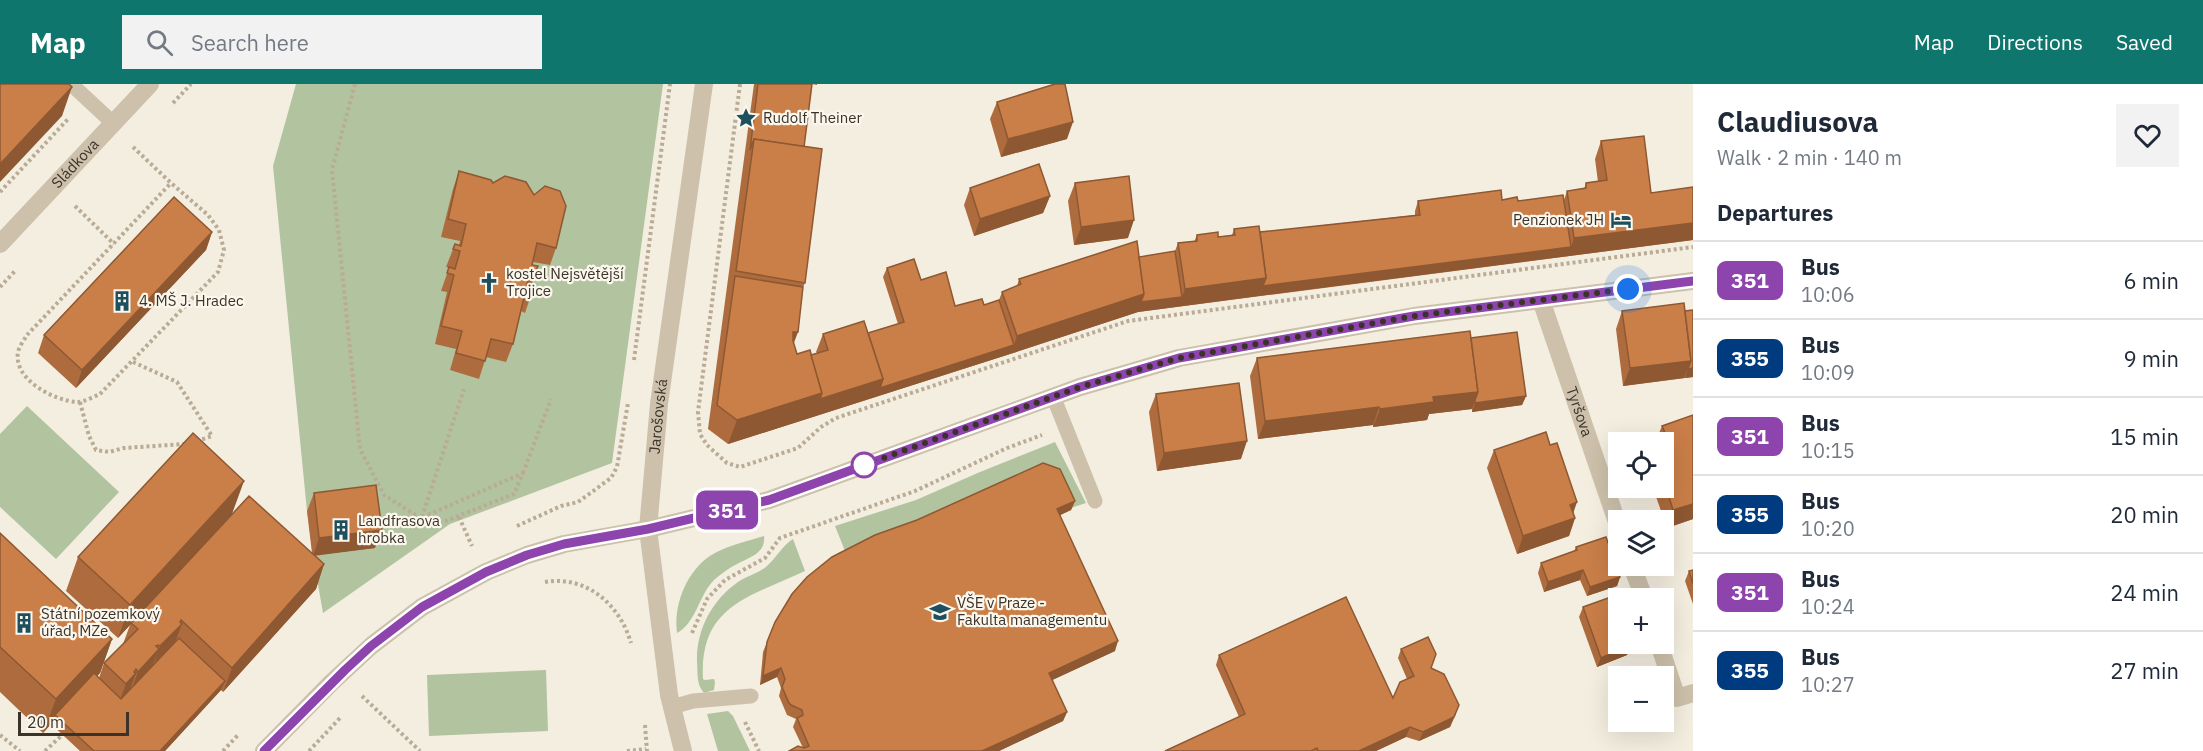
<!DOCTYPE html>
<meta charset="utf-8">
<style>
body{margin:0;font-family:"IBM Plex Sans",sans-serif;background:#f2f2f3;color:#1f2937;height:100vh;display:flex;flex-direction:column;font-size:22px;white-space:nowrap}
*{box-sizing:border-box;margin:0}
p{font-size:20px;color:#747a83}
.icon{flex:none;width:33px;height:33px;fill:none;stroke:currentColor;stroke-width:2;stroke-linecap:round;stroke-linejoin:round}
.map{position:relative;flex:1;overflow:hidden}
.sheet{display:flex;flex-direction:column;background:#fff;width:510px}
.sheet>*{flex:none}
.badge{padding:0 12px;border-radius:9px;font-size:21px;line-height:39px}
.buttons{position:absolute;left:1608px;top:348px;display:grid;gap:12px}
.buttons a{display:grid;place-items:center;width:66px;height:66px;border-radius:0px;background:#fff;box-shadow:0 6px 24px #0002;font-size:30px}
.scale{position:absolute;left:18px;bottom:15px;width:111px;box-sizing:border-box;padding-left:6px;border:3px solid #3b322a;border-top:0;font-size:16px;line-height:21px;white-space:nowrap;color:#3b322a;-webkit-text-stroke:4px #fbf7ed;paint-order:stroke}
.you{position:absolute;width:30px;height:30px;margin:-15px;border:4px solid #fff;border-radius:50%;background:#1a73e8;box-shadow:0 0 0 9px #1a73e833}
.map>.badge{position:absolute;translate:-50% -50%;box-shadow:0 0 0 3px #fff}
h2{padding:0 24px;font-size:22px;line-height:54px}
.round{display:grid;place-items:center;flex:none;width:63px;height:63px;border-radius:0px;background:#f2f2f3}
.headline{display:flex;align-items:center;justify-content:space-between;height:102px;padding:0 24px}
h1{font-size:28px;font-weight:700;line-height:45px}
ul{padding:0;list-style:none}
li{display:flex;align-items:center;gap:18px;height:78px;padding:0 24px;border-top:2px solid #e0e1e3}
li div{flex:1}
li b{display:block;font-size:22px}
li em{font-style:normal}
li .badge{min-width:66px;font-weight:700;text-align:center}
header{display:flex;align-items:center;gap:36px;box-sizing:border-box;height:84px;padding:0 30px;background:#0f766e;color:#fff}
header strong{font-size:28px}
nav{display:flex;gap:33px;margin-inline-start:auto;font-size:21px}
.search{width:420px;height:54px;background:#f2f2f3;display:flex;align-items:center;gap:15px;box-sizing:border-box;padding:0 21px;border-radius:0px;color:#747a83;font-size:22px}
main{display:flex;flex:1;min-height:0}
.map>svg:first-child{display:block}
.green{fill:#b1c49f}
.lines{fill:none;stroke-linecap:round;stroke-linejoin:round}
.path{stroke:#b9ab95;stroke-width:4;stroke-dasharray:3 3;stroke-linecap:butt}
.lane{stroke:#cdc1ab;stroke-width:15}
.street{stroke:#cdc1ab;stroke-width:18}
.wall{fill:#ae6c3e}
.shaded-wall{fill:#8d5832}
.building{fill:#ca7e48;stroke:#8d5832;stroke-width:1.5}
.line-casing{stroke:#fff;stroke-width:14}
.line{stroke:#8e44ad;stroke-width:9}
.walk{stroke:#3b322a;stroke-width:6;stroke-dasharray:0 10.8}
.stop-dot{fill:#fff;stroke:#8e44ad;stroke-width:3}
.labels{text-anchor:middle;stroke-width:4.5;stroke-linejoin:round;paint-order:stroke}
.poi-label{font-size:15px;fill:#3b322a;stroke:#fbf7ed;text-anchor:start}
.street-label{font-size:15px;fill:#3b322a;stroke:#fbf7ed}
</style>
<header>
<strong>Map</strong>
<div class="search"><svg class="icon" aria-label="search" viewBox="0 0 24 24"><circle cx="10" cy="10" r="6"/><path d="M15 15l6 6"/></svg>Search here</div>
<nav><a>Map</a><a>Directions</a><a>Saved</a></nav>
</header>
<main>
<div class="map">
<svg width="1693" height="667" viewBox="0 0 1693 667">
<rect width="100%" height="100%" fill="#f4eee0"/>
<g class="green">
<path d="M296 0H663L612 379 450 440 323 529 313 472 307 427 273 82Z"/>
<path d="M27 322 119 408 56 475 0 423V350Z"/>
<path d="M1055 358 1086 419 1071 424 847 472 835 442 916 416 980 388Z"/>
<path d="M764 452C766 469 750 473 737 480 729 484 721 490 714 496 699 511 696 539 677 549 673 520 688 483 715 469 729 461 748 457 764 452Z"/>
<path d="M793 455 805 487C750 513 699 521 703 595L705 596 714 595 715 598 714 606 704 609C696 600 698 589 697 578 696 546 712 516 738 498 747 492 759 489 767 482 776 474 782 462 793 455Z"/>
<path d="M546 586 548 647 429 652 427 591Z"/>
<path d="M728 627 733 632 750 667H718L707 630Z"/>
</g>
<g class="lines">
<g class="path">
<path d="M355 0 332 86 360 365 384 411 433 442 514 410 523 389 421 434"/>
<path d="M740 0 698 328 700 350 707 361 727 379 740 383 798 364 821 343 836 334 1128 237 1693 163"/>
<path d="M173 19 191 0"/>
<path d="M133 63 171 99 208 131 219 146 224 166 218 188 100 310C93 313 84 318 77 318 55 317 13 296 18 268 19 263 24 256 27 251L171 99"/>
<path d="M0 108 69 34"/>
<path d="M75 122 114 160"/>
<path d="M0 203 16 186"/>
<path d="M634 276 670 0"/>
<path d="M133 278 177 298 212 352 195 358"/>
<path d="M80 318 89 352 96 366 109 368 124 364 185 360"/>
<path d="M523 389 551 315"/>
<path d="M422 433 464 305"/>
<path d="M459 433 472 462"/>
<path d="M517 442 561 422 578 418 611 394 617 383 628 319"/>
<path d="M545 498C587 491 620 521 631 559"/>
<path d="M692 549 707 515 725 496 765 474 780 454 915 407 1007 364 1042 351"/>
<path d="M362 612 420 667"/>
<path d="M745 638 759 667"/>
<path d="M645 641 647 667"/>
<path d="M0 651 20 667"/>
<path d="M45 667 61 652"/>
<path d="M223 667 238 651"/>
<path d="M309 667 340 634"/>
<path d="M627 667 646 665"/>
</g>
<g class="lane">
<path d="M71 0 113 39"/>
<path d="M1053 312 1095 417"/>
<path d="M672 623 693 617 751 612"/>
</g>
<g class="street">
<path id="s1" d="M0 160 150 0"/>
<path id="s2" d="M1541 216 1618 441"/>
<path d="M1632 482 1644 514"/>
<path d="M1659 560 1677 614 1693 609"/>
<path d="M264 667 331 599 371 562 422 523 486 488 527 471 564 460 648 445 769 416 1080 303 1179 274 1414 232 1693 197"/>
<path id="s3" d="M683 667 669 611 648 445 659 320 704 0"/>
</g>
</g>
<g class="wall">
<path d="M754 0H817V1L812 0 804 63 805 199 803 203 793 260 797 270 811 271 817 269 816 268 823 250 868 249 898 240 883 193 887 184 921 196 955 222 984 221 999 216 1002 208 1017 202 1019 195 1139 173 1175 167 1178 159 1194 158 1197 151 1218 153 1232 151 1234 145 1260 148 1415 131V127L1418 117 1502 116 1518 117 1564 116 1567 107 1584 105 1586 99 1598 98 1595 75 1601 57 1651 109 1693 103V156L1138 228 1010 270 728 360 708 345Z"/>
<path d="M997 18 1067 55 1001 73 990 35Z"/>
<path d="M459 87 556 164 550 181 533 178 532 181 538 182 530 205 531 211 525 229 521 227 513 260 506 278 486 273 479 295 450 286 456 265 435 260 447 208 441 207 449 184 446 183 455 160 459 161 460 157 441 153 453 105Z"/>
<path d="M1075 99 1128 154 1074 161 1068 117Z"/>
<path d="M970 104 1050 112 1043 129 974 152 964 121Z"/>
<path d="M212 148 206 166 76 304 38 269 44 251Z"/>
<path d="M1693 226V293L1623 302 1616 245 1622 227H1685Z"/>
<path d="M1471 254 1526 312 1522 321 1472 328V325L1429 330 1427 336 1373 343V341L1258 355 1250 292 1257 274Z"/>
<path d="M1156 310 1241 375 1157 387 1149 328Z"/>
<path d="M1693 331V435L1667 444 1653 404H1664V358H1649L1650 357 1657 354 1662 342Z"/>
<path d="M1494 366 1573 428 1575 434 1569 452 1517 470 1487 384Z"/>
<path d="M314 409 375 464 315 471 324 480 316 505 223 608 221 606 165 667H80L51 640 43 649 0 608V449L112 555 100 589 97 592 99 594 104 579 123 560 130 541 118 554 66 507 78 473 232 430 312 469 307 427Z"/>
<path d="M1075 417 1071 426 1060 431 1115 567 1052 596 1067 628 1063 637 999 667H789L803 664 793 643 796 635 787 631 779 612 781 604 777 593 760 601 763 568 775 538Z"/>
<path d="M1576 463 1620 493 1617 502 1587 512 1580 496 1544 508 1538 489 1541 479 1574 467Z"/>
<path d="M1693 486V520L1685 497 1689 487Z"/>
<path d="M1583 523 1630 561 1627 571 1597 583 1579 533Z"/>
<path d="M1401 565 1431 584 1456 630 1450 643 1419 657 1406 653 1376 667H1165L1239 633 1216 581 1219 571 1393 614 1407 595 1398 574Z"/>
</g>
<g class="shaded-wall">
<path d="M72 3 62 32 0 98V80Z"/>
<path d="M1073 38 1067 55 1001 73 1008 55Z"/>
<path d="M1050 112 1043 129 974 152 980 135Z"/>
<path d="M1134 136 1128 154 1074 161 1081 143Z"/>
<path d="M1693 139V156L1259 212 1263 202 1571 163 1574 154Z"/>
<path d="M212 148 206 166 76 304 82 286Z"/>
<path d="M1266 194 1259 212 1138 228 1010 270 728 360 737 336 822 309 883 295 1014 261 1017 252 1144 210 1182 213 1185 205Z"/>
<path d="M793 248H798L789 272Z"/>
<path d="M1691 277 1684 294 1623 302 1630 284Z"/>
<path d="M1693 284V293L1685 294 1688 285Z"/>
<path d="M1478 308 1472 325 1429 330 1427 336 1373 343 1380 325 1433 313Z"/>
<path d="M1526 312 1522 321 1472 328 1475 319Z"/>
<path d="M1379 323 1373 341 1258 355 1265 337Z"/>
<path d="M1247 357 1241 375 1157 387 1164 369Z"/>
<path d="M244 397 232 430 131 539 130 541 118 554 130 521Z"/>
<path d="M1075 417 1071 426 1054 434 1057 425Z"/>
<path d="M1577 418 1571 436 1575 434 1569 452 1517 470 1523 452 1570 421Z"/>
<path d="M1693 420V435L1667 444 1673 426Z"/>
<path d="M382 446 375 464 313 472 319 454Z"/>
<path d="M324 480 316 505 223 608 232 584Z"/>
<path d="M1583 486 1580 496 1544 508 1548 498Z"/>
<path d="M1620 493 1617 502 1587 512 1590 503Z"/>
<path d="M181 536 178 544 182 540 173 564 152 587 160 562Z"/>
<path d="M112 555 100 589 58 634 55 631 51 640 43 649 56 615Z"/>
<path d="M1118 557 1115 567 1046 599 1049 589Z"/>
<path d="M158 561 156 567 159 565 150 589 129 612 138 588Z"/>
<path d="M1630 561 1627 571 1597 583 1601 574Z"/>
<path d="M781 584 777 593 760 601 763 592Z"/>
<path d="M136 585 133 592 136 589 127 613 117 624 126 600Z"/>
<path d="M225 597 221 606 165 667H160Z"/>
<path d="M1459 621 1450 643 1419 657 1423 648Z"/>
<path d="M1067 628 1063 637 999 667H982Z"/>
<path d="M1410 643 1406 653 1376 667H1359Z"/>
</g>
<g class="building">
<path d="M0 0H69L72 3 0 80Z"/>
<path d="M758 0H812L804 63 754 55 750 66Z"/>
<path d="M1055 0H1065L1073 38 1008 55 997 18Z"/>
<path d="M1644 52 1651 109 1693 103V139L1574 154 1567 107 1586 104V99L1607 96 1601 57Z"/>
<path d="M754 55 822 65 805 199 736 187Z"/>
<path d="M1039 80 1050 112 980 135 970 104Z"/>
<path d="M459 87 491 96 493 99 505 92 526 98 534 111 545 102 560 107 566 122 556 164 537 159 532 181 538 182 536 187 531 186 526 204 532 205 531 211 525 209 513 260 491 255 485 277 456 269 462 247 441 242 454 191 447 189 449 183 455 185 460 167 453 165 455 160 461 162 466 140 448 135Z"/>
<path d="M1129 92 1134 136 1081 143 1075 99Z"/>
<path d="M1501 106 1502 116 1517 113 1518 117 1563 111 1571 163 1263 202 1266 194 1260 148 1420 131 1418 117Z"/>
<path d="M174 113 212 148 82 286 44 251Z"/>
<path d="M1259 142 1266 194 1185 205 1178 159 1197 157V151L1218 148V153L1235 151 1234 145Z"/>
<path d="M1137 157 1144 210 1017 252 1002 208 1021 200 1019 195Z"/>
<path d="M1175 167 1182 213 1141 218 1144 210 1139 173Z"/>
<path d="M914 175 921 196 946 188 955 222 982 215 984 221 999 216 1014 261 880 304 883 295 868 249 904 238 887 184Z"/>
<path d="M735 192 803 203 798 248H793V257L797 270 810 266 822 309 737 336 717 321Z"/>
<path d="M1684 219 1691 277 1630 284 1622 227Z"/>
<path d="M1693 226V284L1688 285 1691 277 1685 227Z"/>
<path d="M864 237 883 295 820 315 822 309 811 271 828 266 823 250Z"/>
<path d="M1470 247 1478 308 1433 313 1434 318 1380 325 1379 323 1265 337 1257 274Z"/>
<path d="M1517 248 1526 312 1475 319V316L1478 308 1471 254Z"/>
<path d="M1239 299 1247 357 1164 369 1156 310Z"/>
<path d="M1693 331V420L1673 426 1664 397V358H1650V357L1666 351 1662 342Z"/>
<path d="M1546 348 1550 361 1557 359 1577 418 1570 421 1575 434 1523 452 1494 366Z"/>
<path d="M193 349 244 397 130 521 78 473Z"/>
<path d="M1043 379 1060 385 1075 417 1057 425 1118 557 1049 589 1067 628 982 667H789L798 662 804 664 809 662 797 634 803 631 802 626 791 621 789 619 782 603 785 595 781 584 763 592 767 558 775 538 792 510 807 493 832 473 875 451 917 436Z"/>
<path d="M376 401 382 446 319 454 314 409Z"/>
<path d="M249 412 324 480 232 584 181 536 180 538 182 540 160 562 158 561 156 562 159 565 138 588 136 585 134 588 136 589 126 600 104 579 138 545 131 539Z"/>
<path d="M0 449 112 555 56 615 0 563Z"/>
<path d="M1606 453 1620 493 1590 503 1583 486 1548 498 1541 479 1577 466 1576 463Z"/>
<path d="M1693 486V500L1689 487Z"/>
<path d="M1625 508 1627 514H1618V560H1630V561L1601 574 1583 523Z"/>
<path d="M1346 513 1393 614 1400 598 1414 592 1401 565 1428 553 1436 570 1431 584 1444 590 1459 621 1454 633 1423 648 1410 643 1359 667H1318L1317 664 1311 667H1165L1245 630 1219 571Z"/>
<path d="M179 554 225 597 160 667H94L55 631 94 589 121 615Z"/>
</g>
<g class="lines">
<g class="line-casing">
<path id="line" d="M264 667 345 586 371 562 422 523 486 488 527 471 564 460 648 445 769 416 1080 303 1179 274 1414 232 1693 197"/>
</g>
<use href="#line" class="line"/>
<path class="walk" d="M864 381 1080 303 1179 274 1414 232 1628 205"/>
</g>
<defs>
<g id="sight-bare" transform="scale(1.62)"><path d="M0-6L1.8-2.2L6-1.7L2.9 1.2L3.7 5.4L0 3.3L-3.7 5.4L-2.9 1.2L-6-1.7L-1.8-2.2Z" fill="#1e4f5f" stroke="#fbf7ed" stroke-width="2.5" paint-order="stroke"/></g>
<g id="hotel-bare" transform="scale(1.62)"><path d="M-6-4.5h1.5V1H6V5H4.5V3h-9V5H-6ZM-4 0a1.8 1.8 0 1 1 3.6 0ZM.5 0V-2.5h3Q6-2.5 6 0Z" fill="#1e4f5f" stroke="#fbf7ed" stroke-width="2.5" paint-order="stroke"/></g>
<g id="church-bare" transform="scale(1.62)"><path d="M-1.2-6h2.4v3.5h3.3v2.4h-3.3V6h-2.4V-.1h-3.3v-2.4h3.3Z" fill="#1e4f5f" stroke="#fbf7ed" stroke-width="2.5" paint-order="stroke"/></g>
<g id="building-bare" transform="scale(1.62)"><path d="M-4-6H4V6H1V3H-1V6H-4ZM-2.5-4.3h1.7v1.8h-1.7ZM.8-4.3h1.7v1.8H.8ZM-2.5-1h1.7V.8h-1.7ZM.8-1h1.7V.8H.8Z" fill="#1e4f5f" stroke="#fbf7ed" stroke-width="2.5" paint-order="stroke"/></g>
<g id="university-bare" transform="scale(1.62)"><path d="M0-5L7-2L0 1L-7-2ZM-4 1L0 2.5L4 1V4Q0 6-4 4Z" fill="#1e4f5f" stroke="#fbf7ed" stroke-width="2.5" paint-order="stroke"/></g>
</defs>
<g fill-rule="evenodd">
<use href="#sight-bare" x="746" y="34"/>
<use href="#hotel-bare" x="1621" y="136"/>
<use href="#church-bare" x="489" y="199"/>
<use href="#building-bare" x="122" y="217"/>
<use href="#building-bare" x="341" y="446"/>
<use href="#university-bare" x="940" y="528"/>
<use href="#building-bare" x="24" y="539"/>
</g>
<circle class="stop-dot" cx="864" cy="381" r="12"/>
<g class="labels">
<g class="poi-label">
<text x="763" y="39">Rudolf Theiner</text>
<text x="1604" y="141" text-anchor="end">Penzionek JH</text>
<text x="506" y="195">kostel Nejsvětější<tspan x="506" dy="17">Trojice</tspan></text>
<text x="139" y="222">4. MŠ J. Hradec</text>
<text x="358" y="442">Landfrasova<tspan x="358" dy="17">hrobka</tspan></text>
<text x="957" y="524">VŠE v Praze -<tspan x="957" dy="17">Fakulta managementu</tspan></text>
<text x="41" y="535">Státní pozemkový<tspan x="41" dy="17">úřad, MZe</tspan></text>
</g>
<g class="street-label">
<text dy="5" stroke="none"><textPath href="#s1" startOffset="110">Sládkova</textPath></text>
<text dy="5" stroke="none"><textPath href="#s2" startOffset="118">Tyršova</textPath></text>
<text dy="5" stroke="none"><textPath href="#s3" startOffset="338">Jarošovská</textPath></text>
</g>
</g>
</svg>
<div class="buttons">
<a><svg class="icon" aria-label="locate" viewBox="0 0 24 24"><circle cx="12" cy="12" r="6"/><path d="M12 2v4M12 18v4M2 12h4M18 12h4"/></svg></a>
<a><svg class="icon" aria-label="layers" viewBox="0 0 24 24"><path d="M12 4l9 5-9 5-9-5zM3 14l9 5 9-5"/></svg></a>
<a>+</a>
<a>−</a>
</div>
<div class="scale">20 m</div>
<div class="you" style="left:1628px;top:205px"></div>
<b class="badge" style="left:727px;top:426px;background:#8e44ad;color:#fff">351</b>
</div>
<section class="sheet">
<div class="headline"><div><h1>Claudiusova</h1><p>Walk · 2 min · 140 m</p></div><a class="round"><svg class="icon" aria-label="heart" viewBox="0 0 24 24"><path d="M12 20l-8-8c-3-5 5-10 8-4 3-6 11-1 8 4z"/></svg></a></div>
<h2>Departures</h2>
<ul>
<li><span class="badge" style="background:#8e44ad;color:#fff">351</span><div><b>Bus</b><p>10:06</p></div><em>6 min</em></li>
<li><span class="badge" style="background:#003b80;color:#fff">355</span><div><b>Bus</b><p>10:09</p></div><em>9 min</em></li>
<li><span class="badge" style="background:#8e44ad;color:#fff">351</span><div><b>Bus</b><p>10:15</p></div><em>15 min</em></li>
<li><span class="badge" style="background:#003b80;color:#fff">355</span><div><b>Bus</b><p>10:20</p></div><em>20 min</em></li>
<li><span class="badge" style="background:#8e44ad;color:#fff">351</span><div><b>Bus</b><p>10:24</p></div><em>24 min</em></li>
<li><span class="badge" style="background:#003b80;color:#fff">355</span><div><b>Bus</b><p>10:27</p></div><em>27 min</em></li>
</ul>
</section>
</main>
